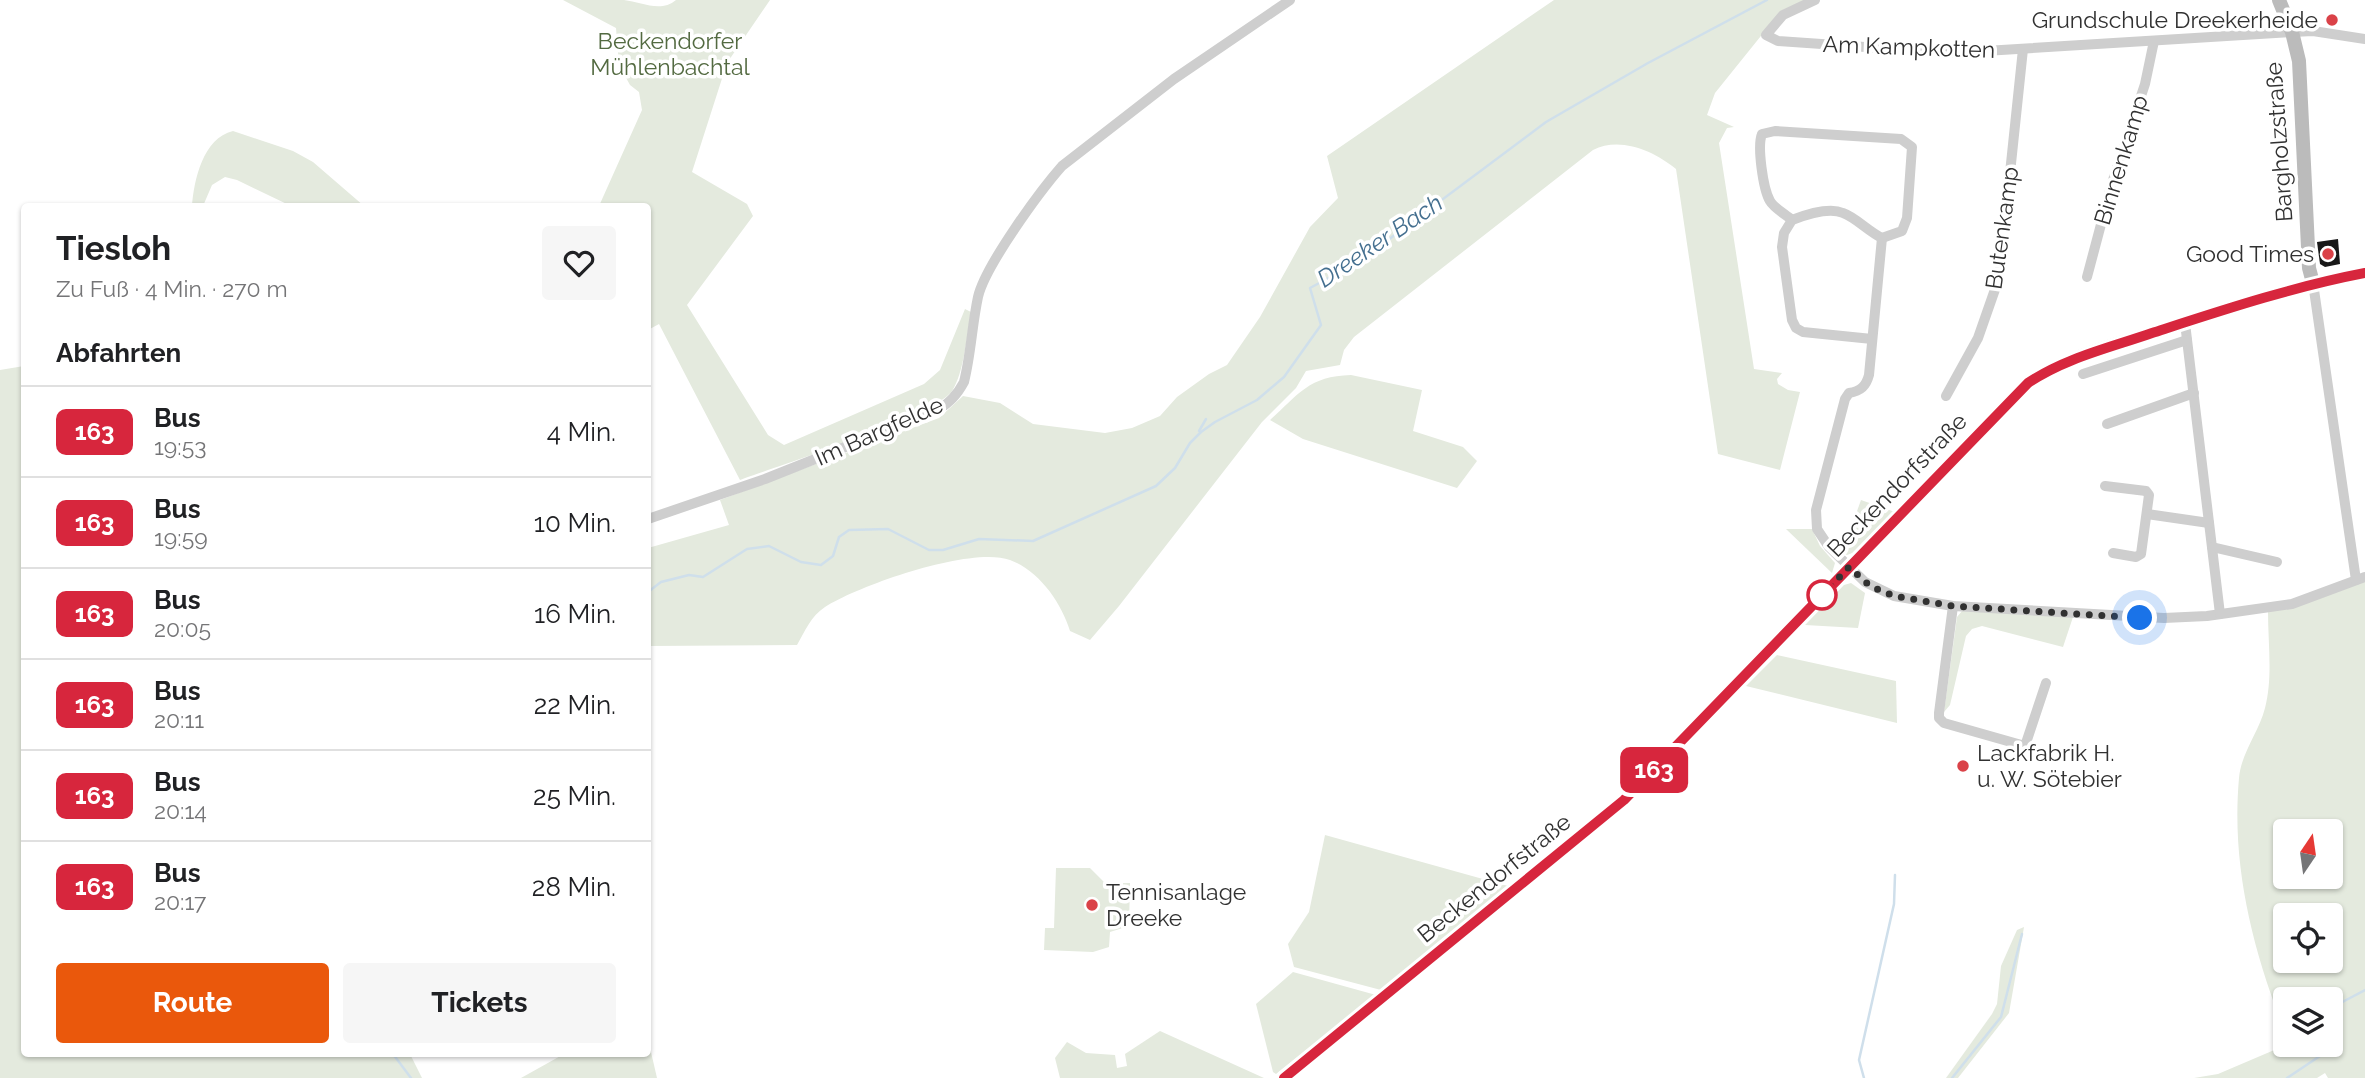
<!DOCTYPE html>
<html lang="de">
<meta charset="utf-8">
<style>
body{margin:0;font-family:Raleway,sans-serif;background:#f6f6f6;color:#202124;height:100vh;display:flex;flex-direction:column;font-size:26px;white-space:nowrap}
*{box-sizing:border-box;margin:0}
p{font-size:23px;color:#757577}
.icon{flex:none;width:38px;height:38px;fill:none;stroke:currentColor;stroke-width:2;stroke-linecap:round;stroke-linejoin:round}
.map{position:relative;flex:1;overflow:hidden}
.panel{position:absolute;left:21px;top:203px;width:630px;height:854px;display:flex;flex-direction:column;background:#fff;border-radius:7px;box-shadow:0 2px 5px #0004}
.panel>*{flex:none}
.badge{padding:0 14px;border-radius:10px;font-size:24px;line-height:46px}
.needle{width:46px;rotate:13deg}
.tools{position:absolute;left:2273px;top:819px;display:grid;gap:14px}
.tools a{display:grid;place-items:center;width:70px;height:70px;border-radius:7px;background:#fff;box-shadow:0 2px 5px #0004;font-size:35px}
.you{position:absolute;width:35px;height:35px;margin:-18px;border:5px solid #fff;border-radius:50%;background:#1a73e8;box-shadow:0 0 0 10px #1a73e833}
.map>.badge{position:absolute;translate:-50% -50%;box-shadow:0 0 0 4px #fff}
h2{padding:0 35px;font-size:26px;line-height:63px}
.round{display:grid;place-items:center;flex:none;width:74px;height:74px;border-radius:7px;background:#f6f6f6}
.overview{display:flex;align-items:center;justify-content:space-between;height:119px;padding:0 35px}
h1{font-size:33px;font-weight:700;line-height:52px}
.button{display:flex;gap:14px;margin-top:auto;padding:14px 35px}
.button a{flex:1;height:80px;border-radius:7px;background:#ea580c;color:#fff;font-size:28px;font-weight:700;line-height:80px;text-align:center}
.button a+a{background:#f6f6f6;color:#202124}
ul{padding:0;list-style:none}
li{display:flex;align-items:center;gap:21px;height:91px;padding:0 35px;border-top:2px solid #e0e0e0}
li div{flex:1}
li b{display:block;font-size:26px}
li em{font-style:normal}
li .badge{min-width:77px;font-weight:700;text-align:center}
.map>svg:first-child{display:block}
.green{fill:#e4eade;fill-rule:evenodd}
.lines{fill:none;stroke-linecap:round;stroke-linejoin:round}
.stream{stroke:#cfdfeb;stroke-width:2.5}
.building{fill:#181818}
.street{stroke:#cecece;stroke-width:10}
.secondary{stroke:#bbb;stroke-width:14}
.line-casing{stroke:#fff;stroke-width:16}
.line{stroke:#d7263d;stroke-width:10}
.walk{stroke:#313131;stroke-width:7;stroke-dasharray:0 12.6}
.poi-dot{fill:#da4248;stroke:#fff;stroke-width:2.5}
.stop-dot{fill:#fff;stroke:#d7263d;stroke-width:3.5}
.labels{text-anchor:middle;stroke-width:7;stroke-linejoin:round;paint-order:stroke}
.poi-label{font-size:23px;fill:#313131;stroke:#fff;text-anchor:end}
.park-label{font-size:23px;fill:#536a41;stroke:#fff}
.street-label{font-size:23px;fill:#313131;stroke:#fff}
.water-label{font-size:24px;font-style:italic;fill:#446f8f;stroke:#fff}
</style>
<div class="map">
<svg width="2365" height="1078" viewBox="0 0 2365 1078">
<rect width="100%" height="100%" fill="#fff"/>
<g class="green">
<path d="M563 0C583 0 604 0 624 0 641 2 661 13 676 0H770L727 63 692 172 747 204 753 216 687 305 768 435 784 445 924 384 940 370 965 309 971 312C967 334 964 373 952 391 937 415 775 467 740 480L659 324 648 330V206H599L642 110 639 92 630 85 619 65 616 28Z"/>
<path d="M1554 0H1806L1781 11 1715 93 1707 115 1734 127 1727 128 1719 143 1754 369 1782 373 1777 379 1778 384 1788 390 1800 392 1780 470 1718 454 1676 169C1654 151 1620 136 1593 150L1354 337 1344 350 1340 365 1306 371 1296 388 1262 422 1119 606 1090 640 1070 631C1061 602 1039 571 1010 560 971 546 860 585 825 607 811 616 805 631 797 645L648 646V548L729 525 720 500 939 418 963 396 1000 403 1033 424 1105 433 1132 428 1160 416 1177 397 1209 374 1227 365 1260 317 1310 227 1338 198 1327 156Z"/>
<path d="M233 131 293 151 313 162 364 206H291L237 180 225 177 212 185 203 206H192C194 180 203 138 233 131Z"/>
<path d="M24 366V1054H410L422 1078H0V370Z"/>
<path d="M1351 375 1422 390 1413 431 1463 447 1477 461 1457 488 1303 439 1270 420C1299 394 1309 376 1351 375Z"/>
<path d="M1861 500 1895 512 1855 552 1847 555 1842 553Z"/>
<path d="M1786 529H1812L1820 546 1835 563 1832 573Z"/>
<path d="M2365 578V1078H2328L2325 1073 2317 1078H2194L2218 1074 2286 1045H2331V999H2286L2285 1032C2253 951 2231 866 2239 778 2241 753 2259 732 2265 708 2273 678 2268 643 2268 612ZM2286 831H2331V877H2286ZM2286 915H2331V961H2286Z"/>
<path d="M1851 583 1865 593 1858 628 1805 625 1844 585Z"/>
<path d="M1962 611 2073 617 2063 647 1982 626 1972 629 1966 636 1950 705 1944 712 1957 617Z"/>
<path d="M1777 655 1896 681 1897 723 1746 686Z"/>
<path d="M1325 835 1508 886 1381 990 1294 967 1288 944 1309 912Z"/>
<path d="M1056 868H1090L1105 883H1130L1129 926 1110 932 1109 947 1093 952 1044 950 1045 928H1054Z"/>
<path d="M2024 927 2009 1013 1958 1078H1946L1992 1014 1997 1004 2001 966 2017 930Z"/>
<path d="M1293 972 1376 995 1276 1074 1273 1072 1256 1004Z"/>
<path d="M1160 1031 1264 1078H1060L1055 1058 1067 1042 1086 1053 1115 1055 1117 1068 1127 1066 1125 1054Z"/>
<path d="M648 1039 657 1078H521L564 1054H648Z"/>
</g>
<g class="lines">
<g class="stream">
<path d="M1201 432 1199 431 1206 419"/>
<path d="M648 592 661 582 689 575 703 577 747 549 769 546 801 562 821 565 833 556 839 537 849 530 888 529 929 550H943L979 539 1033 541 1156 486 1175 468 1190 443 1201 432 1215 422 1257 400 1284 377 1321 325 1310 288 1360 261 1546 122 1648 63 1767 0"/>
<path d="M2331 1008 2365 990"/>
<path d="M393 1054 411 1078"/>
<path d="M1864 1078 1859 1060 1894 904 1895 875"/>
<path d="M1952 1078 2001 1017 2022 934"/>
<path d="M2287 1078 2320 1056 2316 1045"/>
</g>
</g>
<path class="building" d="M2338 239 2340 264 2325 267 2320 264 2317 242Z"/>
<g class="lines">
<g class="street">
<path d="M1815 0 1783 15 1766 35 1778 41 1952 53 2292 32 2313 31 2365 39"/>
<path d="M1792 220C1785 214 1774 208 1770 201 1763 189 1757 146 1762 134L1775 131 1901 139 1912 147 1907 218 1902 231 1882 238C1868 231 1855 217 1843 213 1829 207 1805 215 1792 220L1784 233 1782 247 1792 320 1796 328 1803 332 1872 339"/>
<path d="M1882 238 1869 375C1866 386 1861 391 1849 393L1845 399 1816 510 1817 529 1829 547 1865 582 1894 596 1953 606 2164 618 2207 616 2292 604 2365 577"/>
<path d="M2087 277 2112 183 2145 84 2154 41"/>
<path d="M2313 283 2356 580"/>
<path d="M2185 323 2220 614"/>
<path d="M2083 374 2187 340"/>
<path d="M1946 396 1978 338 1999 278 2023 49"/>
<path d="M2107 424 2194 393"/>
<path d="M2105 486 2146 491 2149 495 2141 554 2136 557 2113 553"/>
<path d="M2147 514 2209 523"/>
<path d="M648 519 765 479 938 410C950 402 957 395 964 382 971 354 972 325 978 297 985 266 1040 191 1062 166L1174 79 1290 0"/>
<path d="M2212 547 2277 562"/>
<path d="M1953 606 1939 713V718L1944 723 2025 746 2046 683"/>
</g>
<g class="secondary">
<path d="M2279 0 2292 32 2299 61 2309 268 2313 283"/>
<path d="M1284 1078 1624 800 2028 383C2065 358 2109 347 2152 333 2223 310 2292 287 2365 273"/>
</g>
</g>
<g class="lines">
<g class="line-casing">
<path id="line" d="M1284 1078 1624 800 2028 383C2065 358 2109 348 2152 333 2223 310 2292 287 2365 273"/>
</g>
<use href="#line" class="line"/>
<path class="walk" d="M1822 595 1818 600 1849 567 1870 586 1894 596 1953 606 2140 618"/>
</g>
<g class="poi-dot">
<circle cx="2332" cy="20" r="7"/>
<circle cx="2328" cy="254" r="7"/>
<circle cx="1963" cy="766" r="7"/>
<circle cx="1092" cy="905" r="7"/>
</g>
<circle class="stop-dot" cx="1822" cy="595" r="14"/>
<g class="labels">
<g class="poi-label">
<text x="2318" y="28">Grundschule Dreekerheide</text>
<text x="2314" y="262">Good Times</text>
<text x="1977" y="761" text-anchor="start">Lackfabrik H.<tspan x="1977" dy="26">u. W. Sötebier</tspan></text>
<text x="1106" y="900" text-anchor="start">Tennisanlage<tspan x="1106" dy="26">Dreeke</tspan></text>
</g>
<g class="park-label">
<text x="670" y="49">Beckendorfer<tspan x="670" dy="26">Mühlenbachtal</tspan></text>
</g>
<g class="street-label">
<text transform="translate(1909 47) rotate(2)" y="8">Am Kampkotten</text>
<text transform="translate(2279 142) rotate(-94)" y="8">Bargholzstraße</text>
<text transform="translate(2121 160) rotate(-73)" y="8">Binnenkamp</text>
<text transform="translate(2002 228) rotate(-82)" y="8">Butenkamp</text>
<text transform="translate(879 431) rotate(-24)" y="8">Im Bargfelde</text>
<text transform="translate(1897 485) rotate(-46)" y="8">Beckendorfstraße</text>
<text transform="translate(1494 878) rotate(-39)" y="8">Beckendorfstraße</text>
</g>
<g class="water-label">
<text transform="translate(1380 241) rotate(-34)" y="8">Dreeker Bach</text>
</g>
</g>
</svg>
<div class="tools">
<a><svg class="needle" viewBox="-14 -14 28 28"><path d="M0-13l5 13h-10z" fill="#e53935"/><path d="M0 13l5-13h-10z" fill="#757577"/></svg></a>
<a><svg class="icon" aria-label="locate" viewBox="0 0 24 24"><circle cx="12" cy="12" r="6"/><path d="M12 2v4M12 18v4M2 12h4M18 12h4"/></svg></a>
<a><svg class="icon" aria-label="layers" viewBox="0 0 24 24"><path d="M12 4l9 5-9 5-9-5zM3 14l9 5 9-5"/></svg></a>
</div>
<div class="you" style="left:2140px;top:618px"></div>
<b class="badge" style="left:1654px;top:770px;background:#d7263d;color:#fff">163</b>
<section class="panel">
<div class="overview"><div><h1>Tiesloh</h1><p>Zu Fuß · 4 Min. · 270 m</p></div><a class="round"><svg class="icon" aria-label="heart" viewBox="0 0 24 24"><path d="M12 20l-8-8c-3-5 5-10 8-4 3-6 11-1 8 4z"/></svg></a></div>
<h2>Abfahrten</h2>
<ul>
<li><span class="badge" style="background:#d7263d;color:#fff">163</span><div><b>Bus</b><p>19:53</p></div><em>4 Min.</em></li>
<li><span class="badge" style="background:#d7263d;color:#fff">163</span><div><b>Bus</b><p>19:59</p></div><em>10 Min.</em></li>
<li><span class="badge" style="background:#d7263d;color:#fff">163</span><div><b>Bus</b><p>20:05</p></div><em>16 Min.</em></li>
<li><span class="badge" style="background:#d7263d;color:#fff">163</span><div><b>Bus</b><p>20:11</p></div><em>22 Min.</em></li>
<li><span class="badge" style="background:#d7263d;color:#fff">163</span><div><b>Bus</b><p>20:14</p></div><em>25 Min.</em></li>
<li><span class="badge" style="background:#d7263d;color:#fff">163</span><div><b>Bus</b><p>20:17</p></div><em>28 Min.</em></li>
</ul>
<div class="button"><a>Route</a><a>Tickets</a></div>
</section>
</div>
